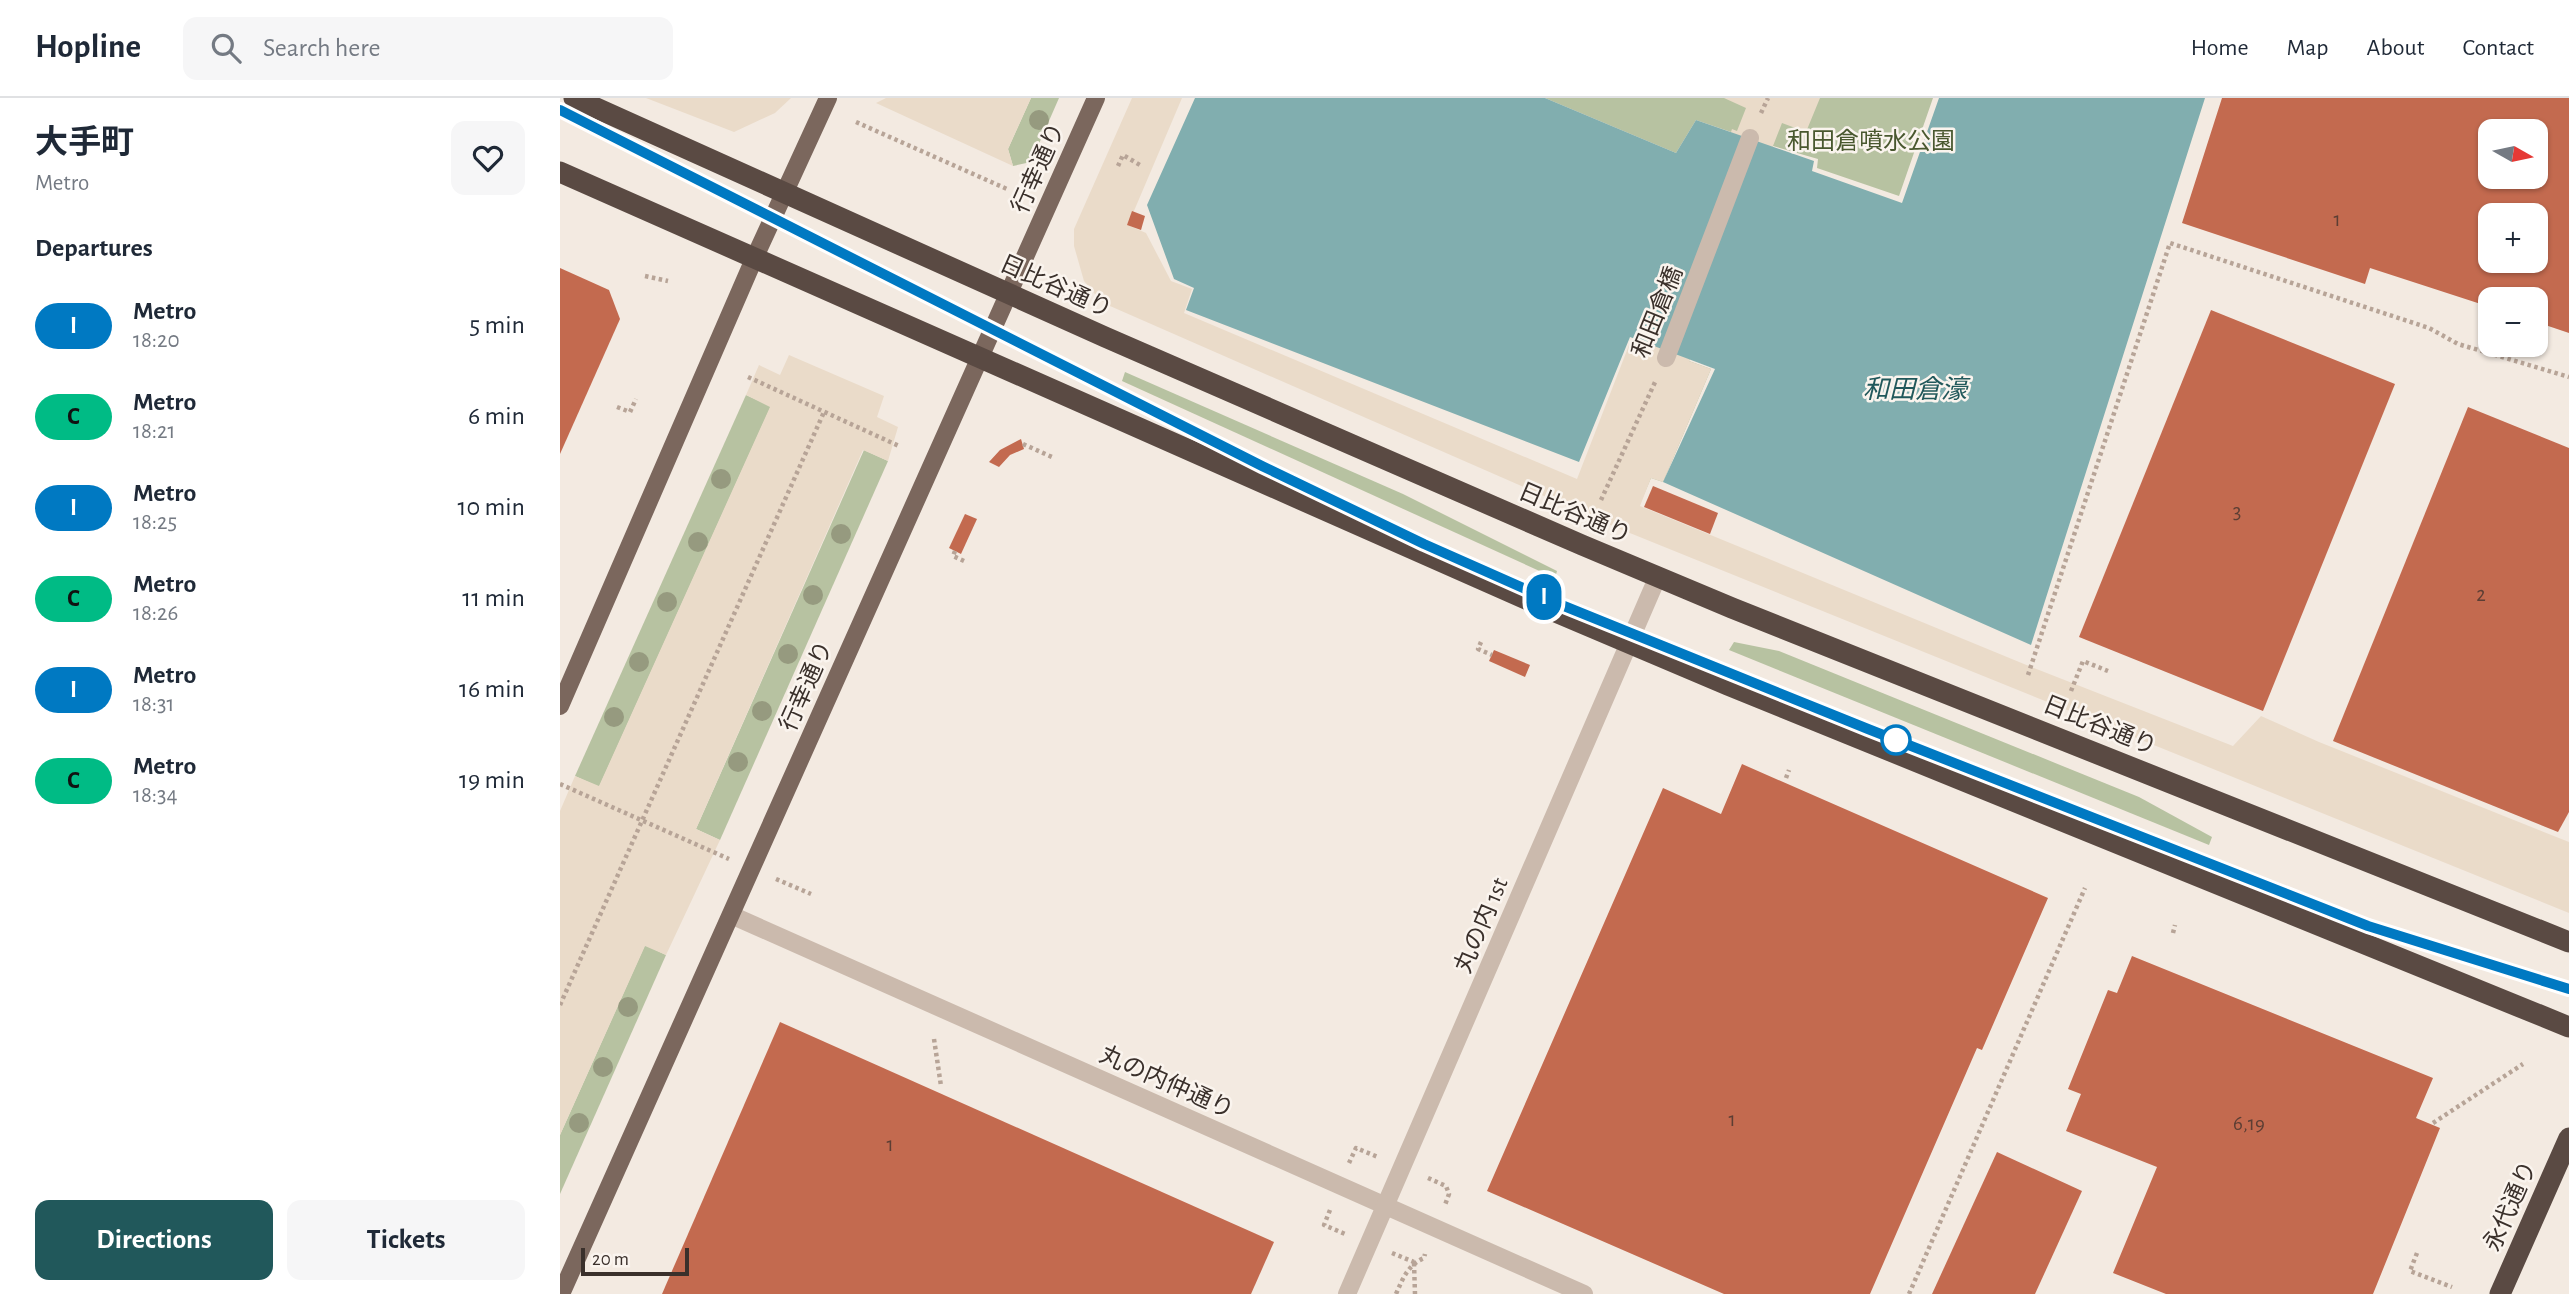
<!DOCTYPE html>
<meta charset="utf-8">
<style>
body{margin:0;font-family:"Alegreya Sans","Noto Sans JP",sans-serif;background:#f6f6f7;color:#1f2937;height:100vh;display:flex;flex-direction:column;font-size:26px;white-space:nowrap}
*{box-sizing:border-box;margin:0}
p{font-size:23px;color:#747a83}
.icon{flex:none;width:38px;height:38px;fill:none;stroke:currentColor;stroke-width:2;stroke-linecap:round;stroke-linejoin:round}
.map{position:relative;flex:1;overflow:hidden}
.side{display:flex;flex-direction:column;background:#fff;width:560px}
.side>*{flex:none}
.badge{padding:0 14px;border-radius:23px;font-size:24px;line-height:46px}
.needle{width:46px;rotate:99deg}
.buttons{position:absolute;left:1918px;top:21px;display:grid;gap:14px}
.buttons a{display:grid;place-items:center;width:70px;height:70px;border-radius:14px;background:#fff;box-shadow:0 2px 5px #0004;font-size:35px}
.scale{position:absolute;left:21px;bottom:18px;width:108px;box-sizing:border-box;padding-left:7px;border:4px solid #3a302b;border-top:0;font-size:19px;line-height:24px;white-space:nowrap;color:#3a302b;-webkit-text-stroke:5px #faf4ee;paint-order:stroke}
.map>.badge{position:absolute;translate:-50% -50%;box-shadow:0 0 0 4px #fff}
h2{padding:0 35px;font-size:26px;line-height:63px}
.round{display:grid;place-items:center;flex:none;width:74px;height:74px;border-radius:14px;background:#f6f6f7}
.head{display:flex;align-items:center;justify-content:space-between;height:119px;padding:0 35px}
h1{font-size:33px;font-weight:700;line-height:52px}
.primary-button{display:flex;gap:14px;margin-top:auto;padding:14px 35px}
.primary-button a{flex:1;height:80px;border-radius:14px;background:#21585b;color:#fff;font-size:28px;font-weight:700;line-height:80px;text-align:center}
.primary-button a+a{background:#f6f6f7;color:#1f2937}
ul{padding:0;list-style:none}
li{display:flex;align-items:center;gap:21px;height:91px;padding:0 35px}
li div{flex:1}
li b{display:block;font-size:26px}
li em{font-style:normal}
li .badge{min-width:77px;font-weight:700;text-align:center}
header{display:flex;align-items:center;gap:42px;box-sizing:border-box;height:98px;padding:0 35px;background:#fff;border-bottom:2px solid #e0e1e3}
header strong{font-size:33px}
nav{display:flex;gap:38px;margin-inline-start:auto;font-size:24px}
.search{width:490px;height:63px;background:#f6f6f7;display:flex;align-items:center;gap:18px;box-sizing:border-box;padding:0 24px;border-radius:14px;color:#747a83;font-size:26px}
main{display:flex;flex:1;min-height:0}
.map>svg:first-child{display:block}
.green{fill:#b7c2a1}
.plaza{fill:#eadbc9}
.water{fill:#81aeaf}
.building{fill:#c36a4f;fill-rule:evenodd}
.lines{fill:none;stroke-linecap:round;stroke-linejoin:round}
.path{stroke:#b7a497;stroke-width:4.5;stroke-dasharray:3.5 3.5;stroke-linecap:butt}
.minor{stroke:#cbbaad;stroke-width:18}
.major{stroke:#7b675d;stroke-width:18}
.highway{stroke:#5a4a43;stroke-width:21}
.tree{fill:#969a7f}
.line-casing{stroke:#fff;stroke-width:16}
.line{stroke:#0079c2;stroke-width:10}
.stop-dot{fill:#fff;stroke:#0079c2;stroke-width:3.5}
.labels{text-anchor:middle;stroke-width:5;stroke-linejoin:round;paint-order:stroke}
.number-label{font-size:21px;fill:#5c3e34}
.park-label{font-size:24px;fill:#49582f;stroke:#faf4ee}
.street-label{font-size:24px;fill:#3a302b;stroke:#faf4ee}
.water-label{font-size:26px;font-style:italic;fill:#21585b;stroke:#faf4ee}
</style>
<header>
<strong>Hopline</strong>
<div class="search"><svg class="icon" aria-label="search" viewBox="0 0 24 24"><circle cx="10" cy="10" r="6"/><path d="M15 15l6 6"/></svg>Search here</div>
<nav><a>Home</a><a>Map</a><a>About</a><a>Contact</a></nav>
</header>
<main>
<section class="side">
<div class="head"><div><h1>大手町</h1><p>Metro</p></div><a class="round"><svg class="icon" aria-label="heart" viewBox="0 0 24 24"><path d="M12 20l-8-8c-3-5 5-10 8-4 3-6 11-1 8 4z"/></svg></a></div>
<h2>Departures</h2>
<ul>
<li><span class="badge" style="background:#0079c2;color:#fff">I</span><div><b>Metro</b><p>18:20</p></div><em>5 min</em></li>
<li><span class="badge" style="background:#00bb85;color:#111">C</span><div><b>Metro</b><p>18:21</p></div><em>6 min</em></li>
<li><span class="badge" style="background:#0079c2;color:#fff">I</span><div><b>Metro</b><p>18:25</p></div><em>10 min</em></li>
<li><span class="badge" style="background:#00bb85;color:#111">C</span><div><b>Metro</b><p>18:26</p></div><em>11 min</em></li>
<li><span class="badge" style="background:#0079c2;color:#fff">I</span><div><b>Metro</b><p>18:31</p></div><em>16 min</em></li>
<li><span class="badge" style="background:#00bb85;color:#111">C</span><div><b>Metro</b><p>18:34</p></div><em>19 min</em></li>
</ul>
<div class="primary-button"><a>Directions</a><a>Tickets</a></div>
</section>
<div class="map">
<svg width="2009" height="1196" viewBox="0 0 2009 1196">
<rect width="100%" height="100%" fill="#f3eae1"/>
<g class="green">
<path d="M471 0H499L471 64 453 68 448 51Z"/>
<path d="M985 0H1373L1339 98 1257 70 1258 61 1213 48 1129 263 1151 271 1103 384 1091 380 1079 408 1071 242 1088 248 1171 34 1136 22 1116 55Z"/>
<path d="M565 274 843 396 997 473 995 480 562 283Z"/>
<path d="M186 297 211 308 39 689 15 678Z"/>
<path d="M304 352 328 363 160 742 136 731Z"/>
<path d="M1174 544 1219 553 1579 699 1652 739 1649 747 1169 552Z"/>
<path d="M85 847 106 857 0 1096V1037Z"/>
</g>
<g class="plaza">
<path d="M86 0H231L215 15 174 34Z"/>
<path d="M326 0H471L448 51 453 68 316 5Z"/>
<path d="M572 0H622L568 127 586 135 611 183 632 191 624 215 1017 381 1071 242 1088 248 1171 34 1172 31 1177 33 1186 10 1164 0H1260L1246 34 1222 25 1129 263 1151 271 1103 384 1091 380 1080 408 1464 566 1673 648 1701 618 1759 644 2009 744V815L1055 429 550 208 540 202 524 183 514 148V131Z"/>
<path d="M229 257 324 298 317 319 338 329 328 363 303 352 136 731 160 742 106 857 85 848 0 1037V713L15 678 39 688 210 309 186 297 199 267 220 277Z"/>
</g>
<path class="water" d="M635 0H985L1116 55 1136 22 1254 63 1252 73 1342 105 1379 0H1645L1471 547 1103 384 1155 271 1070 239 1019 364 626 212 634 190 614 181 587 107Z"/>
<g class="building">
<path d="M1662 0H2009V235L1976 224V201H1930V209L1810 170 1805 186 1622 125ZM1930 33H1976V79H1930ZM1930 117H1976V163H1930Z"/>
<path d="M572 113 585 118 581 132 567 127Z"/>
<path d="M0 170 49 192 60 221 0 356Z"/>
<path d="M1651 212 1835 286 1703 613 1519 539Z"/>
<path d="M1908 309 2009 350V714L1998 734 1773 643Z"/>
<path d="M461 341 464 351 450 357 439 369 429 364 440 352Z"/>
<path d="M1093 388 1158 415 1150 436 1084 409Z"/>
<path d="M405 416 417 421 401 456 389 450Z"/>
<path d="M934 552 970 567 965 579 929 563Z"/>
<path d="M1182 666 1488 800 1422 952 1417 950 1310 1196H1164L927 1093 1103 690 1161 716Z"/>
<path d="M1572 858 1873 980 1856 1020 1880 1030 1813 1196H1606L1553 1175 1597 1069 1506 1033 1521 996 1508 991 1548 892 1557 895Z"/>
<path d="M220 924 714 1144 691 1196H102Z"/>
<path d="M1437 1054 1522 1093 1475 1196H1372Z"/>
</g>
<g class="lines">
<g class="path">
<path d="M1201 15 1208 0"/>
<path d="M296 24 447 91"/>
<path d="M558 68 563 57 580 67"/>
<path d="M85 178 108 183"/>
<path d="M188 279 339 348"/>
<path d="M57 309 70 314 76 301"/>
<path d="M463 346 492 359"/>
<path d="M1041 402 1096 282"/>
<path d="M395 453 393 458 404 463"/>
<path d="M921 544 918 551 932 557"/>
<path d="M1468 577 1610 145 1869 230 1898 246 2009 279"/>
<path d="M1511 593 1523 563 1548 573"/>
<path d="M1226 680 1229 672"/>
<path d="M0 686 169 761"/>
<path d="M216 781 251 796"/>
<path d="M1613 835 1615 827"/>
<path d="M0 907 264 314"/>
<path d="M374 941 381 988"/>
<path d="M1873 1025 1963 966"/>
<path d="M789 1065 796 1050 818 1059"/>
<path d="M868 1080 886 1088 889 1096 885 1107"/>
<path d="M770 1112 764 1127 785 1136"/>
<path d="M832 1155 854 1164"/>
<path d="M1857 1155 1850 1173 1892 1189"/>
<path d="M854 1165 855 1196"/>
<path d="M836 1196C843 1180 848 1167 864 1160L865 1156"/>
<path d="M1349 1196 1525 790"/>
</g>
<g class="minor">
<path d="M1106 260 1190 40"/>
<path d="M171 817 1024 1196"/>
<path d="M787 1196 1098 478"/>
</g>
<g class="major">
<path d="M0 608 194 161 268 0"/>
<path d="M1 1196 536 0"/>
</g>
<g class="highway">
<path d="M14 0 545 239 1022 447 1172 510 2009 844"/>
<path d="M0 74 993 513 1168 587 2009 929"/>
<path d="M1940 1196 2009 1040"/>
</g>
</g>
<g class="tree">
<circle cx="479" cy="22" r="10"/>
<circle cx="161" cy="381" r="10"/>
<circle cx="281" cy="436" r="10"/>
<circle cx="138" cy="444" r="10"/>
<circle cx="253" cy="497" r="10"/>
<circle cx="107" cy="504" r="10"/>
<circle cx="228" cy="556" r="10"/>
<circle cx="79" cy="564" r="10"/>
<circle cx="202" cy="613" r="10"/>
<circle cx="54" cy="619" r="10"/>
<circle cx="178" cy="664" r="10"/>
<circle cx="68" cy="909" r="10"/>
<circle cx="43" cy="969" r="10"/>
<circle cx="19" cy="1025" r="10"/>
</g>
<g class="lines">
<g class="line-casing">
<path id="line" d="M0 12 702 368 864 446 1004 508 1308 631 1808 828 2009 891"/>
</g>
<use href="#line" class="line"/>
</g>
<circle class="stop-dot" cx="1336" cy="642" r="14"/>
<g class="labels">
<g class="number-label">
<text x="1777" y="128">1</text>
<text x="1677" y="420">3</text>
<text x="1921" y="503">2</text>
<text x="1172" y="1028">1</text>
<text x="1689" y="1032">6,19</text>
<text x="330" y="1053">1</text>
</g>
<g class="park-label">
<text x="1311" y="51">和田倉噴水公園</text>
</g>
<g class="street-label">
<text transform="translate(478 70) rotate(-66)" y="8">行幸通り</text>
<text transform="translate(496 188) rotate(24)" y="8">日比谷通り</text>
<text transform="translate(1097 214) rotate(-68)" y="8">和田倉橋</text>
<text transform="translate(1015 415) rotate(23)" y="8">日比谷通り</text>
<text transform="translate(246 588) rotate(-66)" y="8">行幸通り</text>
<text transform="translate(1540 627) rotate(22)" y="8">日比谷通り</text>
<text transform="translate(921 827) rotate(-67)" y="8">丸の内 1st</text>
<text transform="translate(607 984) rotate(24)" y="8">丸の内仲通り</text>
<text transform="translate(1950 1108) rotate(-66)" y="8">永代通り</text>
</g>
<g class="water-label">
<text x="1355" y="300">和田倉濠</text>
</g>
</g>
</svg>
<div class="buttons">
<a><svg class="needle" viewBox="-14 -14 28 28"><path d="M0-13l5 13h-10z" fill="#e53935"/><path d="M0 13l5-13h-10z" fill="#747a83"/></svg></a>
<a>+</a>
<a>−</a>
</div>
<div class="scale">20 m</div>
<b class="badge" style="left:984px;top:499px;background:#0079c2;color:#fff">I</b>
</div>
</main>
